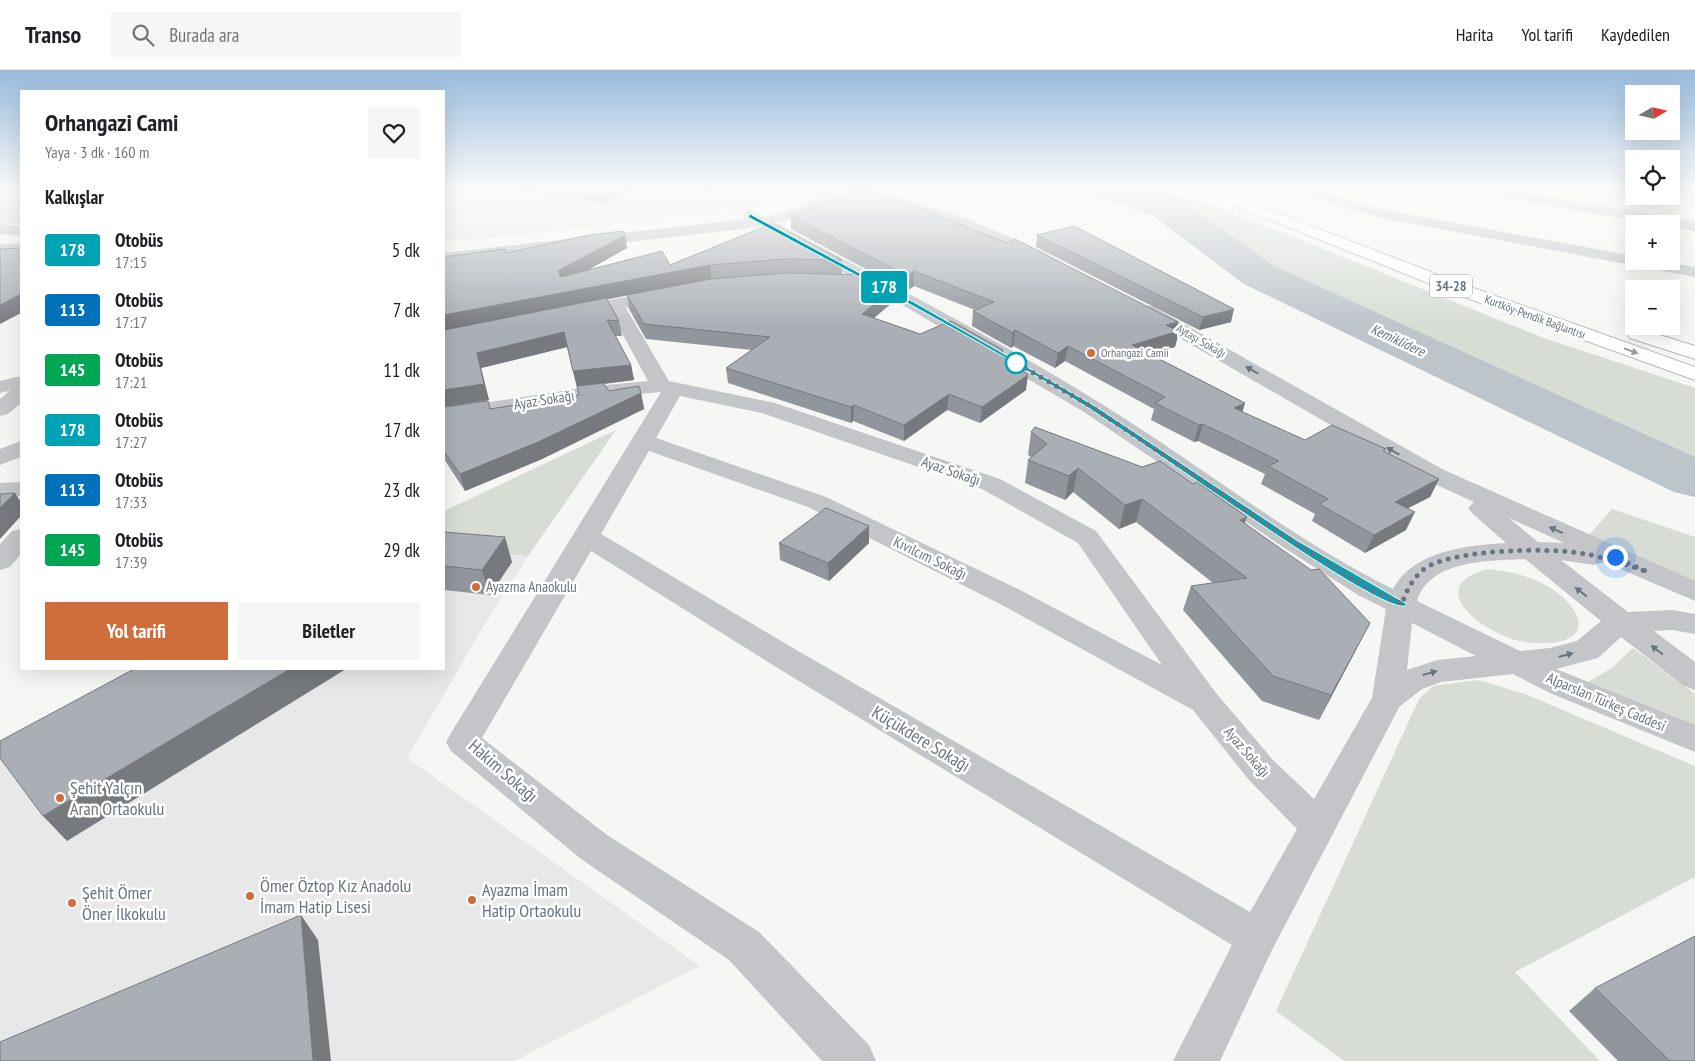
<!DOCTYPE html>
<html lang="tr">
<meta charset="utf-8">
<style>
body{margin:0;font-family:"PT Sans Narrow",sans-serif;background:#f6f6f6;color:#202124;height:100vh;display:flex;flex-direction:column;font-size:19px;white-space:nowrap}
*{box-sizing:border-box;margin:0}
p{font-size:16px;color:#757577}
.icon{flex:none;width:28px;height:28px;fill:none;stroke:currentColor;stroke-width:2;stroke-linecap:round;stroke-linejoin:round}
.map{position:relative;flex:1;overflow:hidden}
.side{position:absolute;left:20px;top:20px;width:425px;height:580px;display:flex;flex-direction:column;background:#fff;border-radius:0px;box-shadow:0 5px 20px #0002}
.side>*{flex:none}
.badge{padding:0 10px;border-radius:4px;font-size:18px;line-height:32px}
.needle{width:32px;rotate:81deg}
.controls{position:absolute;left:1625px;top:15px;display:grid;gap:10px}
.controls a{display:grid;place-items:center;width:55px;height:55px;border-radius:0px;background:#fff;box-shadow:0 5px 20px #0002;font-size:25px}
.you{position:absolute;width:25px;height:25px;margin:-12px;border:4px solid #fff;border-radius:50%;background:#1a73e8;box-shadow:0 0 0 8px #1a73e833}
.map>.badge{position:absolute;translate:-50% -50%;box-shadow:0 0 0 2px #fff}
h2{padding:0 25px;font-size:19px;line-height:45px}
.round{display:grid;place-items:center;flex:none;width:52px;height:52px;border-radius:0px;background:#f6f6f6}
.headline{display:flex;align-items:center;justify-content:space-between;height:85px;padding:0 25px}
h1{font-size:24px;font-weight:700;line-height:38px}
.button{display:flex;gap:10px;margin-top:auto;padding:10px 25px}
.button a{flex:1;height:58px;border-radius:0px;background:#d06e3b;color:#fff;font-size:20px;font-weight:700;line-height:58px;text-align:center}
.button a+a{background:#f6f6f6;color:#202124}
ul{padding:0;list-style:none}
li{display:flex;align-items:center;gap:15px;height:60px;padding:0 25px}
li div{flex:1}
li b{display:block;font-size:19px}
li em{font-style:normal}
li .badge{min-width:55px;font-weight:700;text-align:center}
header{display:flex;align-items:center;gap:30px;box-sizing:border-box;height:70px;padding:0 25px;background:#fff;border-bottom:1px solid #e0e0e0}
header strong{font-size:24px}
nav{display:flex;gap:28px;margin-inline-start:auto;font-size:18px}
.search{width:350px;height:45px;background:#f6f6f6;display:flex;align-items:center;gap:12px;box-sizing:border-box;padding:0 18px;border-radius:0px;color:#757577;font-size:19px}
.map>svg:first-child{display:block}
.built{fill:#e7e8e7}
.green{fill:#d7ddd5}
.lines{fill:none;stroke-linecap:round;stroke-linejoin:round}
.river{fill:#bdc4ca;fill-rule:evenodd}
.motorway-casing{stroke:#b5b8bb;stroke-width:2}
.minor{fill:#c3c5c9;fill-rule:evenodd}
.tertiary{fill:#c3c5c9;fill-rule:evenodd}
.motorway{fill:#fff;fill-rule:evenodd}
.wall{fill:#91969c;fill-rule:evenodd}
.shaded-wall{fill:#767a7f}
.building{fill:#a9afb5;stroke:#767a7f}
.oneway{fill:#969ea8}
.oneway2{fill:#697482}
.line{fill:#00a3b4;stroke:#fff}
.walk{stroke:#697482;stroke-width:5;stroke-dasharray:0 9}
.poi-dot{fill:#d06e3b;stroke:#fff;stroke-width:2}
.stop-dot{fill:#fff;stroke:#00a3b4;stroke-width:2.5}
.labels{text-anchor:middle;stroke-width:5;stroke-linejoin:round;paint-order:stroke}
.far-street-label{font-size:12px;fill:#697482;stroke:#fff}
.far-poi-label{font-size:12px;fill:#697482;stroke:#fff;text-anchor:start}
.shield{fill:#fff;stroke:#969ea8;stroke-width:1}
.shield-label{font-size:14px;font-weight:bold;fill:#697482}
.far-water-label{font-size:14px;font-style:italic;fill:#65747e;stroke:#fff}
.street-label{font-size:15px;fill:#697482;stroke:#fff}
.poi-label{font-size:15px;fill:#697482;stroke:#fff;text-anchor:start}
.near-street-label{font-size:18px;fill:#697482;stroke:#fff}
.near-poi-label{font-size:18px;fill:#697482;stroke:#fff;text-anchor:start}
</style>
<header>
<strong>Transo</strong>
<div class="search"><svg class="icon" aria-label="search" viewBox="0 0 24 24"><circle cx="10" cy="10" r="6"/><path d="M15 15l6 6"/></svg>Burada ara</div>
<nav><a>Harita</a><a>Yol tarifi</a><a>Kaydedilen</a></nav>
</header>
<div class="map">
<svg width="1695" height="991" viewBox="0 0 1695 991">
<rect width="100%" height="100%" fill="#f6f7f4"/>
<g class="built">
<path d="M444 119H803L765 137 474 170H444Z"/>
<path d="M444 480 528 486 480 562 407 688 700 896 514 991H0V677L150 599H444Z"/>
</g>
<g class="green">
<path d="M0 119H21V154L0 153Z"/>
<path d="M1127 119H1155L1198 132 1281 162 1544 268 1695 318V397L1338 231 1242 183 1178 136Z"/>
<path d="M616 360 528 486 444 480V441Z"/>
<path d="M1612 439 1695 467V512L1588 466Z"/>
<path d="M1488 499C1510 501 1530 506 1549 517 1563 525 1593 552 1571 567 1560 574 1545 573 1534 573 1495 573 1415 518 1488 499Z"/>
<path d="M1633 578 1695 624V656L1586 613 1612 598Z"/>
<path d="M1478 610 1525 624 1695 696V807L1515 902 1600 991H1344L1276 941 1419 629 1433 616Z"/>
</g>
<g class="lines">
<path class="river" d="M1092 119H1144L1178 129 1274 196 1695 387V427L1674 422 1244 214 1152 145 1097 126Z"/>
<g class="motorway-casing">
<g id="motorway">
<path d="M1164 119H1185L1226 132 1203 119H1221L1256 135 1465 215 1695 297V310L1453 223 1233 135 1232 140 1227 141 1166 122Z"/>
<path d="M1637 258 1695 276V289L1630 268 1627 264 1630 260Z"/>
</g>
</g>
<g class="minor">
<path d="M1470 119H1502L1695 151V161L1671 157V154H1655L1477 123Z"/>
<path d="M21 173V183L0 184V174Z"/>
<path d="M666 220 672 221 675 225 672 229 626 238 669 311 775 333 1000 409 1096 461 1216 623 1273 690 1314 729 1377 619 1388 616 1399 619 1404 628 1271 882 1220 991H1173L1232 875 771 594 591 481 482 668 607 765 759 862 869 975 876 991H822L729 890 581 789 451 681 446 672 451 663 661 322 596 328 444 353V339L596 316 648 311 610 241 573 248 566 246 564 242 566 238 573 236ZM680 326 762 343 982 419 1078 473 1162 595 1022 521 826 427 656 368ZM649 381 808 437 1002 535 1193 640 1249 710 1297 759 1250 842 793 578 601 464Z"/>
<path d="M21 306V318L0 323V311Z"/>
<path d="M21 412V426L0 427V413Z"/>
<path d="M21 459V484L10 497 0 500V474L12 461Z"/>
</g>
<g class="tertiary">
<path d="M820 119H871L966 148 1048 184 1050 188 1048 192H1036L956 154 862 125 844 124 842 127 795 148 776 153C885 211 995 268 1100 333 1198 393 1290 468 1393 519 1413 481 1467 475 1506 473L1472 443 1468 438 1474 432 1426 410 1138 244 1136 240 1138 236H1152L1444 400 1695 511V531L1604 492 1594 495 1561 490 1628 542 1672 540 1695 544V564L1672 560 1654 561 1695 592V620L1684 616 1621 567 1598 588 1556 599 1695 655V682L1552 624 1513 604 1441 612 1422 619 1399 637 1388 640 1377 637 1372 628 1386 539 1358 525 1286 479 1084 342 911 240 760 157 444 193V183L746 149 742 145 750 140 764 147 785 142 816 128 809 124 811 121ZM1509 448 1564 473 1538 472ZM1525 489 1601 551 1577 571 1550 578 1520 581 1417 531C1430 489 1490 491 1525 489ZM1412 553 1476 586 1437 590 1407 600Z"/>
<path d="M1288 119H1310L1384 140 1634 186V191H1663L1695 197V207L1382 148 1290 122Z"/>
<path d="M0 154 21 156V166L0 164Z"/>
<path d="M21 317V333L8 344 0 346V329L13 318Z"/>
<path d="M21 371V387L0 395V379Z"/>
</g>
<use href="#motorway" class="motorway"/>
</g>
<g class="wall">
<path d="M510 119H630L606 133Z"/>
<path d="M696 119H734L724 124Z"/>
<path d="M791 146 1178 252 1176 260 1179 261 1175 277 1150 284 1245 333 1242 342 1305 370 1385 382 1439 409 1430 427 1408 438 1406 460 1365 483 1312 451 1315 444 1261 414 1265 404 1198 371 1194 372 1151 350 1154 339 1065 291 1055 298 1013 276 1011 278 972 256 973 241 975 240 914 216 907 221 791 159Z"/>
<path d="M773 153 842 190V204L894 218 893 232 874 248 920 264 1002 286 1026 320 980 353 947 340 904 371 853 351 851 353 728 313 726 298 752 280 646 269 629 239 627 225 607 229 619 251 622 266H615L631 295 634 310 604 314 609 321 641 323 644 339 542 389 465 421 444 389V187L506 183 627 178 588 200 670 195ZM567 277 579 325 491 339 455 335 489 330 481 298Z"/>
<path d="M1037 165 1231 252 1199 260 1036 177Z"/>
<path d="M1031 362 1245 453 1357 578 1319 650 1262 631 1183 540 1191 516 1213 513 1136 452 1119 459 1073 422 1065 430 1025 413 1028 390 1031 387 1028 385Z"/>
<path d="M444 462 512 492 490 525 444 520Z"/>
<path d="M779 473H869L829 511 780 490Z"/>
<path d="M1595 918 1695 991H1618L1569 941Z"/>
</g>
<g class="shaded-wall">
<path d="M604 119H630L606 133Z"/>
<path d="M724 119H734L724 124Z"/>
<path d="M625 165 627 178 561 215 558 201Z"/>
<path d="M710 195 712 209 444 261V245Z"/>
<path d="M914 201V216L907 221 908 206Z"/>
<path d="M894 218 893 232 862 258V244Z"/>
<path d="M21 224V243L0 254V235Z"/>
<path d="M1234 239 1231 252 1199 260 1203 247Z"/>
<path d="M1178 252 1176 262 1179 261 1175 277 1129 291 1132 275 1166 255Z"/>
<path d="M1015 260 1013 276 1011 278 1013 263Z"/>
<path d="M564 262 567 277 481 298 489 330 444 337V320L477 283Z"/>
<path d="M1068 276 1065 291 1055 298 1058 283Z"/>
<path d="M631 295 634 310 577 317 573 301Z"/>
<path d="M1028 305 1026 320 980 353 982 337Z"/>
<path d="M641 323 644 339 542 389 465 421 460 404Z"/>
<path d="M949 324 947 340 904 371V355Z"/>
<path d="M1245 333 1240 349 1234 338Z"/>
<path d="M854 335 853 351 851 353V337Z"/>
<path d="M1203 354 1198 371 1194 372 1199 355Z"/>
<path d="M1078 398 1073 422 1065 430 1069 406Z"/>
<path d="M1439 409 1430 427 1387 449 1395 432Z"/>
<path d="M15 423 21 432V446L0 469V438Z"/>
<path d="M1142 429 1136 452 1119 459 1125 435Z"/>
<path d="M1415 442 1406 460 1365 483 1374 465Z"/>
<path d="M1247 447 1238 471 1240 450Z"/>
<path d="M869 456V473L829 511 828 493Z"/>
<path d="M505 467 512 492 490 525 482 500Z"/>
<path d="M1370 553 1357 578 1319 650 1331 625Z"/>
<path d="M290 599H346L67 771 43 746Z"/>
<path d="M301 845 318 870 331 991H313Z"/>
</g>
<g class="building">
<path d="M857 119 902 131 1004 172 1008 173 1015 169 1178 252 1166 255 1179 261 1132 275 1245 333 1234 338 1305 370 1332 355 1386 379 1383 381 1439 409 1395 432 1415 442 1374 465 1319 434 1328 429 1268 396 1279 391 1203 354 1199 355 1155 333 1165 327 1068 276 1058 283 1015 260 1013 263 973 241 994 232 914 201 908 206 791 146Z"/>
<path d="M773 153 842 190 786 189 710 195 444 245V187L505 179 506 183 589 165 623 161 625 165 558 201 561 207 662 181 670 195Z"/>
<path d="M1074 156 1234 239 1203 247 1037 165Z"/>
<path d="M21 178V224L0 235V179Z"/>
<path d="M786 203 869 205 894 218 862 244 920 264 951 251 1003 280 1000 285 1028 305 982 337 949 324 904 355 854 335 851 337 726 298 770 267 644 254 627 225 711 209Z"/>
<path d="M606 228 619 251 607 250 631 295 573 301 564 262 477 283 484 314 444 320V260Z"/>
<path d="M603 313 609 321 639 316 641 323 538 372 460 404 444 381V337L488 331 490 339 579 325 577 316Z"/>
<path d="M1035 357 1142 397 1160 391 1193 414 1197 412 1247 447 1240 450 1311 500 1319 499 1370 553 1331 625 1273 606 1191 516 1247 508 1142 429 1125 435 1078 398 1069 406 1028 390 1047 374 1031 362Z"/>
<path d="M15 423 0 438V424Z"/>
<path d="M826 438 869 456 828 493 779 473Z"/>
<path d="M444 462 505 467 482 500 444 496Z"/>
<path d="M134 599H290L43 746 0 688V671Z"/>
<path d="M301 845 313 991H0V972Z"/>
<path d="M1695 866V991H1670L1595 918Z"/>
</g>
<defs><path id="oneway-solid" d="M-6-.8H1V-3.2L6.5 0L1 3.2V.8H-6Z" transform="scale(1.25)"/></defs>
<use class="oneway" href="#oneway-solid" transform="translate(1631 281) rotate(20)"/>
<g class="oneway2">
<use href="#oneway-solid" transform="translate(1252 300) rotate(-150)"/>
<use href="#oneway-solid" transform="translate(1393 381) rotate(-150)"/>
<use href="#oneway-solid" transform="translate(1556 460) rotate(-156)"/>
<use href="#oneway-solid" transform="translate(1581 522) rotate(-142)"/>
<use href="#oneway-solid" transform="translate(1657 580) rotate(-143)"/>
<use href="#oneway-solid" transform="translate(1566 585) rotate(-14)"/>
<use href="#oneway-solid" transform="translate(1430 603) rotate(-16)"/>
</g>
<linearGradient id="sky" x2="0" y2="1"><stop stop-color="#97badc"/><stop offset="0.46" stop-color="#fbfbfa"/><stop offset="1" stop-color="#fbfbfa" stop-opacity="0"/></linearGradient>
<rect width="1695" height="258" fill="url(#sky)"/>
<path class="line" d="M750 144 919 235 1095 336 1298 471 1407 534 1405 536C1387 541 1274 463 1253 449 1199 413 1145 374 1090 339 981 270 862 209 748 147Z"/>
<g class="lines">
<path class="walk" d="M1016 293 1013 291 1092 337 1295 473 1368 518 1402 534C1406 521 1413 508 1424 499 1451 479 1552 477 1586 484 1607 488 1627 495 1648 502L1615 487"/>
</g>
<g class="poi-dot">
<circle cx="1091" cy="283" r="5"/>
<circle cx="476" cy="517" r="5"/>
<circle cx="60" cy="728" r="5"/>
<circle cx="250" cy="826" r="5"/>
<circle cx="472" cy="830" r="5"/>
<circle cx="72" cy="833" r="5"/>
</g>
<circle class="stop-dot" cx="1016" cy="293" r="10"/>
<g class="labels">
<g class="far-street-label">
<text transform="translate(1535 247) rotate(20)" y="4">Kurtköy-Pendik Bağlantısı</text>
<text transform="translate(1201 271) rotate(30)" y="4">Aytaşı Sokağı</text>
</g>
<g class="far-poi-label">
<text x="1101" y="287">Orhangazi Camii</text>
</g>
<rect class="shield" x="1430" y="204.5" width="42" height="23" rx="4"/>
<g class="shield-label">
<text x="1451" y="221">34-28</text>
</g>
<g class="far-water-label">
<text transform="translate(1398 270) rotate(25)" y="5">Kemiklidere</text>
</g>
<g class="street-label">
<text transform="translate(544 330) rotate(-9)" y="5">Ayaz Sokağı</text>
<text transform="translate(951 401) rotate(19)" y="5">Ayaz Sokağı</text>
<text transform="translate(930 488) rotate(26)" y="5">Kıvılcım Sokağı</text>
<text transform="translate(1606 632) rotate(23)" y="5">Alparslan Türkeş Caddesi</text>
<text transform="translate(1247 682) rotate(49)" y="5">Ayaz Sokağı</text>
</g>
<g class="poi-label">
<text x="486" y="522">Ayazma Anaokulu</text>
</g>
<g class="near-street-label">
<text transform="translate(921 669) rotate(31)" y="6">Küçükdere Sokağı</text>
<text transform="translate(503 701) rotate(41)" y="6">Hakim Sokağı</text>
</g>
<g class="near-poi-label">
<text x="70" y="724">Şehit Yalçın<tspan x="70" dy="21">Aran Ortaokulu</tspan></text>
<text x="260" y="822">Ömer Öztop Kız Anadolu<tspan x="260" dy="21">İmam Hatip Lisesi</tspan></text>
<text x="482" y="826">Ayazma İmam<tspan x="482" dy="21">Hatip Ortaokulu</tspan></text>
<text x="82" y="829">Şehit Ömer<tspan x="82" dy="21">Öner İlkokulu</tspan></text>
</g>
</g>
</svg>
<div class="controls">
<a><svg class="needle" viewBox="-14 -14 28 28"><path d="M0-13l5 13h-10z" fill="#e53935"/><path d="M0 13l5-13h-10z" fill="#757577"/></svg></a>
<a><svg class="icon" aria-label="locate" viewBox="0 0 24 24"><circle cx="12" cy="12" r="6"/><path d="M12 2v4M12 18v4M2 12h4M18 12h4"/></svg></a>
<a>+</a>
<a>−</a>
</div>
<div class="you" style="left:1615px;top:487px"></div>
<b class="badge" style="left:884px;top:217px;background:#00a3b4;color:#fff">178</b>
<section class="side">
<div class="headline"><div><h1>Orhangazi Cami</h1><p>Yaya · 3 dk · 160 m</p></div><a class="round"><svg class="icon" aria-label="heart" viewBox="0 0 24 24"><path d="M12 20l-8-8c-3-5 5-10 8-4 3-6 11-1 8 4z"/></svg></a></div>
<h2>Kalkışlar</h2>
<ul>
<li><span class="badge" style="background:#00a3b4;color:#fff">178</span><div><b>Otobüs</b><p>17:15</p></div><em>5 dk</em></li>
<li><span class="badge" style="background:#0072bc;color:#fff">113</span><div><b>Otobüs</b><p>17:17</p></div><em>7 dk</em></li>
<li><span class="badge" style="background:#00a651;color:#fff">145</span><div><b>Otobüs</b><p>17:21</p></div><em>11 dk</em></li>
<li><span class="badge" style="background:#00a3b4;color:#fff">178</span><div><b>Otobüs</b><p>17:27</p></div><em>17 dk</em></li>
<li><span class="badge" style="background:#0072bc;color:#fff">113</span><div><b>Otobüs</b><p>17:33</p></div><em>23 dk</em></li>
<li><span class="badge" style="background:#00a651;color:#fff">145</span><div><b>Otobüs</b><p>17:39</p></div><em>29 dk</em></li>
</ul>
<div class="button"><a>Yol tarifi</a><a>Biletler</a></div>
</section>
</div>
